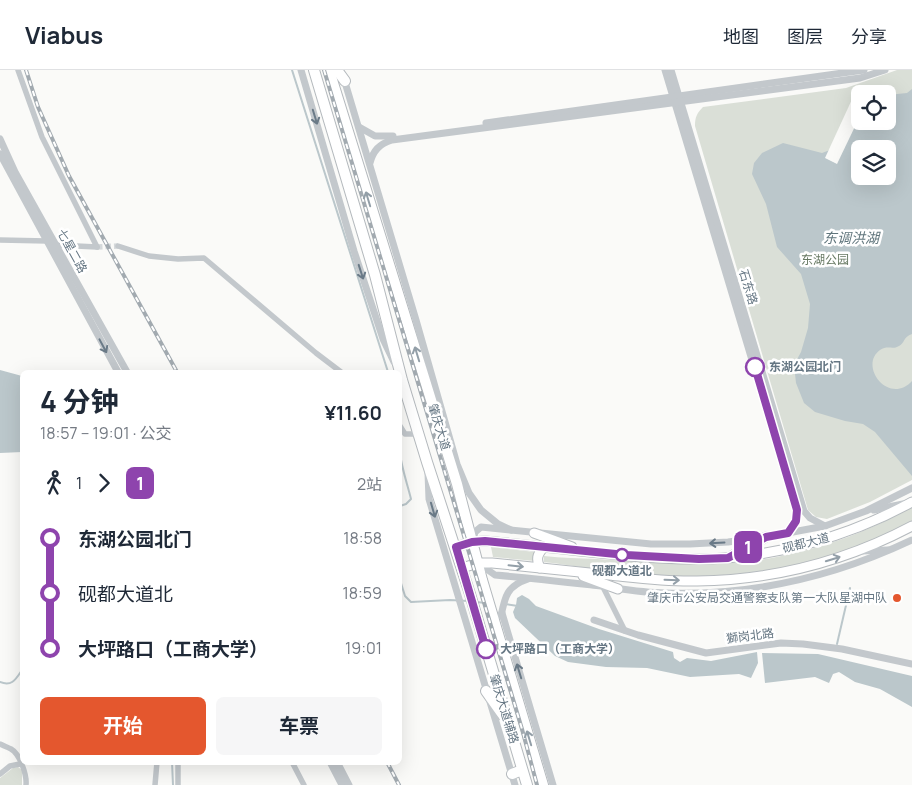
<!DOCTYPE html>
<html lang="zh">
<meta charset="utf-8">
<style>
body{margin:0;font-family:Manrope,"Noto Sans SC",sans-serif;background:#f6f6f7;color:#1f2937;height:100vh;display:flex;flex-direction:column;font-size:19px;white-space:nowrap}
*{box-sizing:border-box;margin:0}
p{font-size:16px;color:#747a83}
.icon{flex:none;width:28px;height:28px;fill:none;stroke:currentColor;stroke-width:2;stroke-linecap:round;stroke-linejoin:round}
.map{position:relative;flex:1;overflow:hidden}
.drawer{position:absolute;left:20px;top:300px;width:382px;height:395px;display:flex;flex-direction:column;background:#fff;border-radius:8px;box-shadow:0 5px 20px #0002}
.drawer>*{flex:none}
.badge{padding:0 10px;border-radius:8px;font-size:18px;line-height:32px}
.controls{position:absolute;left:851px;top:15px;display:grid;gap:10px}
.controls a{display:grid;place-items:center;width:45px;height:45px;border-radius:8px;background:#fff;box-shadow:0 5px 20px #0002;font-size:25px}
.map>.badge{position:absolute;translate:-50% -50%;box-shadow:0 0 0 2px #fff}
.legs{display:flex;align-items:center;gap:8px;height:55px;padding:0 20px;font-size:16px}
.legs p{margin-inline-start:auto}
.head{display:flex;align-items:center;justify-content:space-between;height:85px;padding:0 20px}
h1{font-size:28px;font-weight:700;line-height:38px}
.button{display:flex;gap:10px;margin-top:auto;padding:10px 20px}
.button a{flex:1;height:58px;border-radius:8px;background:#e4572e;color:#fff;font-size:20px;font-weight:700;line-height:58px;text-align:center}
.button a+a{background:#f6f6f7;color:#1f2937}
ul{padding:0 20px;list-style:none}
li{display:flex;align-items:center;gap:18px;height:55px;font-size:19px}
li i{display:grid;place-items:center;width:8px;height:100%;margin:0 6px;background:currentColor}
li i::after{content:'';width:12px;height:12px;margin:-6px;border:4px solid;border-radius:50%;background:#fff}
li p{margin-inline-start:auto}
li:first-child i{background:linear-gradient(#0000 50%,currentColor 0)}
li:last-child i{background:linear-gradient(currentColor 50%,#0000 0)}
header{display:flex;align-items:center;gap:30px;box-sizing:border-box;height:70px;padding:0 25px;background:#fff;border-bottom:1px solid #e0e1e3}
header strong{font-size:24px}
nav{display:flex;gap:28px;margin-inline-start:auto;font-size:18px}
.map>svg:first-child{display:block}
.green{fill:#dadfd7;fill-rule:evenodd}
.water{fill:#bbc7cb;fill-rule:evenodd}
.pier{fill:#fafaf8}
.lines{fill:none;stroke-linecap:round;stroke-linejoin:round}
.stream{stroke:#bbc7cb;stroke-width:2}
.minor-tunnel{stroke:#d5d9db;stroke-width:5.5;stroke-dasharray:5.5 3;stroke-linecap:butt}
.primary-casing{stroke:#b5babe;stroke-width:11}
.trunk-casing{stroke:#b4b9bd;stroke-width:12}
.minor{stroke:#c3c8cc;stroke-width:5.5}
.tertiary{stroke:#c3c8cc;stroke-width:7}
.primary{stroke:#fff;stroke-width:9}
.trunk{stroke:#fff;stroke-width:10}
.rail-casing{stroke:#a2aab0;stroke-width:4}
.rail{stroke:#fff;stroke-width:2;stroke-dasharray:5.5;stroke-linecap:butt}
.oneway{stroke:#6a7a87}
.oneway2{stroke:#939fa8}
.line-1-casing{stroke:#fff;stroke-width:11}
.line-1{stroke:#8e44ad;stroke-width:8}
.stop-1-dot{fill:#fff;stroke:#8e44ad;stroke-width:2.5}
.poi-dot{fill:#e4572e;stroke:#fff;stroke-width:2}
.labels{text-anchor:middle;stroke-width:5;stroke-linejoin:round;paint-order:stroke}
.street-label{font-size:12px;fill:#657683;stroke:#fff}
.park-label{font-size:12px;fill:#687a64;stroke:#fff}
.stop-label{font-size:12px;font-weight:bold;fill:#657683;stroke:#fff;text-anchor:start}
.poi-label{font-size:12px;fill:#657683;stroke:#fff;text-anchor:end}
.water-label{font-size:14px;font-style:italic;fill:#60757c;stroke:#fff}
</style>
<header>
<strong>Viabus</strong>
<nav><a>地图</a><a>图层</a><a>分享</a></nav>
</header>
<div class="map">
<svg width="912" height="715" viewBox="0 0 912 715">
<rect width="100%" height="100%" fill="#fafaf8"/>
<g class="green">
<path d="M897 0H912V410L870 432 827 449 816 447 808 440 695 56C695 47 697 43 703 37L846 18ZM860 24H888V51H860ZM860 79H888V106H860Z"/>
<path d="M912 437V451C830 497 735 511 642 505 609 502 577 496 544 492V486C562 488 579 488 597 489 634 491 671 494 708 494 776 494 853 471 912 437Z"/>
<path d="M491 477 535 482V491L493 487Z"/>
<path d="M18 697 22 700V715H0V708L13 698Z"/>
</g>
<g class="water">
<path d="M912 19V264C903 267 905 273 899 276 893 280 887 275 880 280 858 296 889 336 912 311V406L875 362 863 354 845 351 815 342 804 333 796 313 794 295 801 282 808 258 810 234 801 204 777 177 766 134 752 104 754 93 762 83 783 73 822 83 830 80 856 26H860V51H888V25L907 23ZM860 79H888V106H860Z"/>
<path d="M0 300 22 306V382L0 383Z"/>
<path d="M522 525 529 529 536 536 599 559 673 582 674 588 680 592 687 588 711 591 757 582 758 593 751 608 739 604 690 607 647 598 606 597 568 592 555 586 515 548 513 542 516 535 517 528Z"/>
<path d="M762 583 818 584 912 606V637L880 619 855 612 839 602 833 604 829 613 815 607 765 613Z"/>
</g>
<path class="pier" d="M858 24 860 46 837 94 825 88 854 25Z"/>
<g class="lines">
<g class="stream">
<path d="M292 0 388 302"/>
<path d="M400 384C402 399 407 413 411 429L406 434 400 436"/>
<path d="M400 510 405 526 411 532 450 530 468 531"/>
<path d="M476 532 486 533"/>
<path d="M505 534 518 536"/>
<path d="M837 574 850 518"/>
<path d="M0 612C12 617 16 609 22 600"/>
<path d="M172 692 173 715"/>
</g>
<path class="minor-tunnel" d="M97 177 118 176"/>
<g class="primary-casing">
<g id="primary">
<path d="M534 463 572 477"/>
<path d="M456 477 472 472 485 471C556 477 626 489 697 489 771 489 848 467 912 432"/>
<path d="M733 485 766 467"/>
<path d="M462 498 478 493H492C531 497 570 501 609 505 638 508 667 512 697 511 772 510 846 491 912 456"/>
<path d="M540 498C536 489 537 485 543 478"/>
<path d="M583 506 618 519"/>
</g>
</g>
<g class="trunk-casing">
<g id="trunk">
<path d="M314 0 375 205 402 310 427 392 470 524 527 715"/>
<path d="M329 0 457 414 482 510 543 715"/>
<path d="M337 0 345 11"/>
<path d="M486 621 503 645"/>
<path d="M512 704 522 700"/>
</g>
</g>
<g class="minor">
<path d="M18 0 42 67 97 177"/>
<path d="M0 170 47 171"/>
<path d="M56 175 97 177"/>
<path d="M118 176 149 186 178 189 204 188 316 283 341 302"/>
<path d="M400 356 405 364H419"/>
<path d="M603 517 625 561"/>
<path d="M0 674C4 676 7 677 11 679 20 684 27 705 26 715"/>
<path d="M178 692V715"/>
<path d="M292 692 304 715"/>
<path d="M0 704 10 696 20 694"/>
<path d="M155 715 157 692"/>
</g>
<g class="tertiary">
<path d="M301 0 354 181 383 269 394 292"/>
<path d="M665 0 797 440 796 451 788 463"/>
<path d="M671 0 804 441 810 448 825 456"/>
<path d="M344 9 416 250 457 394 469 423 481 440 498 454 511 460"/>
<path d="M486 53 864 0"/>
<path d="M359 57 375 66H393"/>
<path d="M0 69 15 102 127 302"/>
<path d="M0 84 118 302"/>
<path d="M370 93C373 81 379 74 392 70L860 8 885 0"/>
<path d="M428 403 429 429 515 715"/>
<path d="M874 440 903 434"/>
<path d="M473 470 475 462 481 457 651 474H690L728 472 766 467 825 456 866 441 912 418"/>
<path d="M861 481 888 480"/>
<path d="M478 493 495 505C530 508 565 512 601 516 622 519 643 523 665 523 752 526 834 507 912 470"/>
<path d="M502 543 553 715"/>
<path d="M501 546C505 526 507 516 528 509"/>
<path d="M594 550 638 565 706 583 781 573 803 574 842 579 912 594"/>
<path d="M330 692 342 715"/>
<path d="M337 692 349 715"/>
</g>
<use href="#primary" class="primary"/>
<use href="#trunk" class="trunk"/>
<g class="rail-casing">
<g id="rail">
<path d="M26 0 38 37 69 106 177 302"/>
<path d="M324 0 522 659 537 715"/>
<path d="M387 692 399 715"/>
</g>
</g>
<use href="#rail" class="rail"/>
</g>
<defs><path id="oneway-shaft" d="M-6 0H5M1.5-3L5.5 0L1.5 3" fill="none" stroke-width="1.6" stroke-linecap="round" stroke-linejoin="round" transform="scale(1.25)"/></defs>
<g class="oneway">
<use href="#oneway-shaft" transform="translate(315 47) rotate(73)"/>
<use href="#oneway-shaft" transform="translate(361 202) rotate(72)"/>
<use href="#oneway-shaft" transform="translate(103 276) rotate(62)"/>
<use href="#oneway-shaft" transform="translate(433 440) rotate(74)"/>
<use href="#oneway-shaft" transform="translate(717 473) rotate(177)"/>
<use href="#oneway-shaft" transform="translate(519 601) rotate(-107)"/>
</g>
<g class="oneway2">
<use href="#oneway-shaft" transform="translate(368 129) rotate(-107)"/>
<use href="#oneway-shaft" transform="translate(417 284) rotate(-107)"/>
<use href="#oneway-shaft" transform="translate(833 489) rotate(-17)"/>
<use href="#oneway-shaft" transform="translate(516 496) rotate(6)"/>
<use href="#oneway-shaft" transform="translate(672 510) rotate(2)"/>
<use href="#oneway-shaft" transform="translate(529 668) rotate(-107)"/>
</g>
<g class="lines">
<g class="line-1-casing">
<path id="line-1" d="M486 579 456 477 472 472 485 471 626 485 699 489 728 488 766 467 788 463 796 451 797 440 755 297"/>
</g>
<use href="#line-1" class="line-1"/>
</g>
<g class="stop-1-dot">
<circle cx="755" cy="297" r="9"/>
<circle cx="622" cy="485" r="6"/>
<circle cx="486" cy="579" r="9"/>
</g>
<circle class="poi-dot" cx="897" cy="528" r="5"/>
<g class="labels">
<g class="street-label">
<text transform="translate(72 181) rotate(61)" y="4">七星二路</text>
<text transform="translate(748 217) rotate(73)" y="4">石东路</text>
<text transform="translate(439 357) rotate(73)" y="4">肇庆大道</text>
<text transform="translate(806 473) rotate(-14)" y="4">砚都大道</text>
<text transform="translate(750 566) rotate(-7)" y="4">獅岗北路</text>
<text transform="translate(504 639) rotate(73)" y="4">肇庆大道辅路</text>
</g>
<g class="park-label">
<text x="825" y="194">东湖公园</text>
</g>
<g class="stop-label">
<text x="769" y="301">东湖公园北门</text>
<text x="622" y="505" text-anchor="middle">砚都大道北</text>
<text x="500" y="583">大坪路口（工商大学）</text>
</g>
<g class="poi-label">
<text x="887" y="532">肇庆市公安局交通警察支队第一大队星湖中队</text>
</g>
<g class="water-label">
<text x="851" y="173">东调洪湖</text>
</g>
</g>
</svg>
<div class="controls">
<a><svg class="icon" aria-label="locate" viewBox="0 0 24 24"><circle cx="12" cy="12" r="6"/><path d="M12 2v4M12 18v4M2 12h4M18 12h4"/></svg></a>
<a><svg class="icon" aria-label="layers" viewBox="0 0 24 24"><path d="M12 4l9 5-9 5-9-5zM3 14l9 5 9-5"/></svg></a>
</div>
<b class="badge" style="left:748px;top:477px;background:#8e44ad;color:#fff">1</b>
<section class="drawer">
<div class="head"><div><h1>4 分钟</h1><p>18:57 – 19:01 · 公交</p></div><b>¥11.60</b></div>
<div class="legs"><svg class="icon" aria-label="walk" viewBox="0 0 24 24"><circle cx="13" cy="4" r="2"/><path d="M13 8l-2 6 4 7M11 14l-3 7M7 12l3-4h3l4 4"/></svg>1<svg class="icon" aria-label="forward" viewBox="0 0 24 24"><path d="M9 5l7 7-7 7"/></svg><b class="badge" style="background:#8e44ad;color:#fff">1</b><p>2站</p></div>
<ul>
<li><i style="color:#8e44ad"></i><b>东湖公园北门</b><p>18:58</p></li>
<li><i style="color:#8e44ad"></i><span>砚都大道北</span><p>18:59</p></li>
<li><i style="color:#8e44ad"></i><b>大坪路口（工商大学）</b><p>19:01</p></li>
</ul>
<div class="button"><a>开始</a><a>车票</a></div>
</section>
</div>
